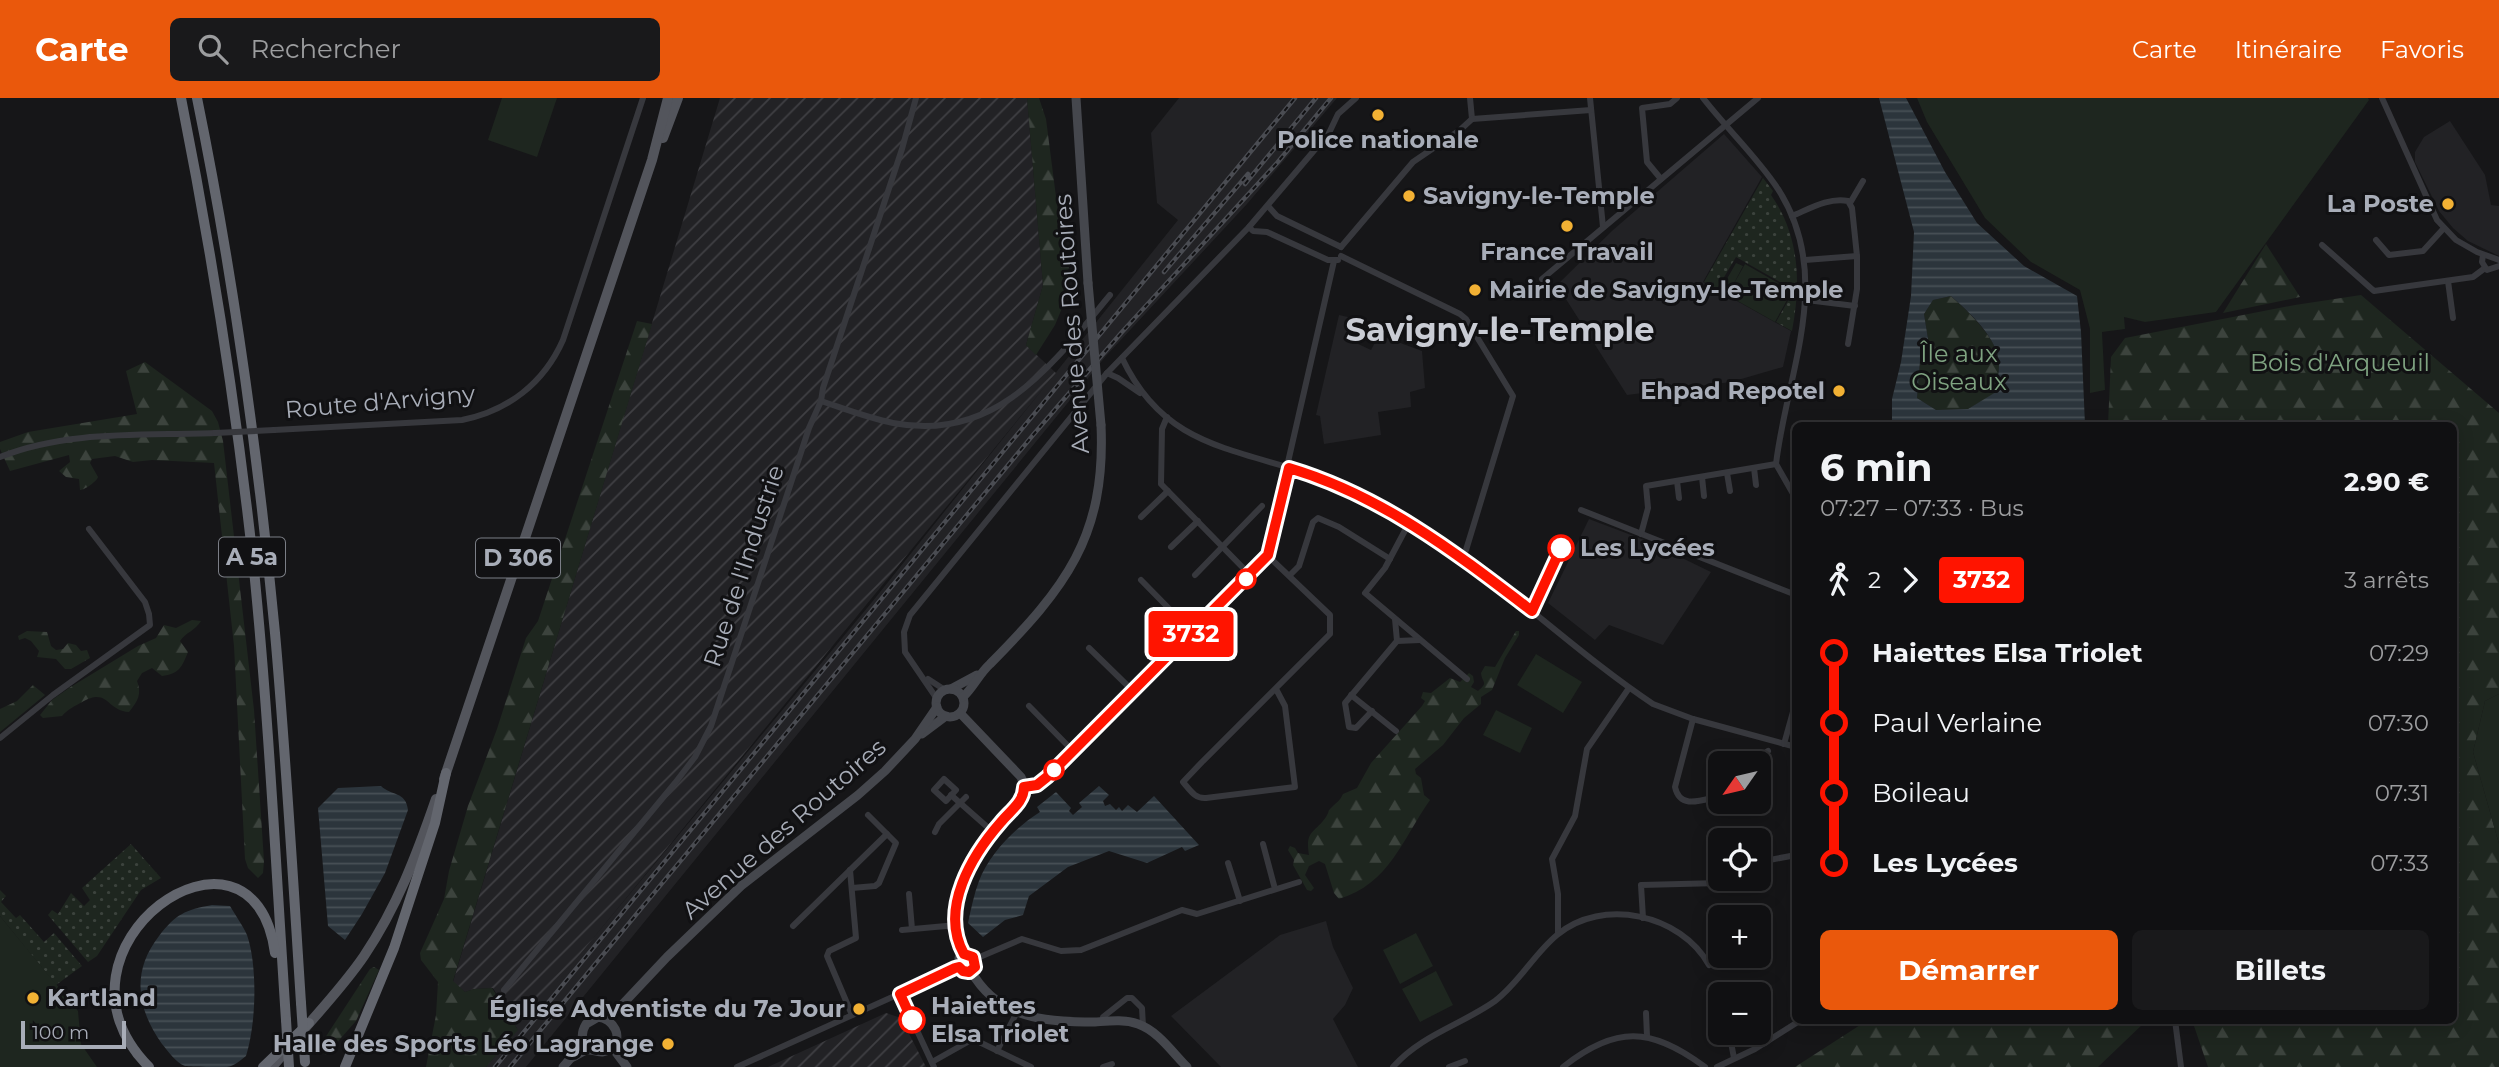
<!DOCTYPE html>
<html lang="fr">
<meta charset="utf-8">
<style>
body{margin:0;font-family:Montserrat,sans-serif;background:#19191b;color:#f1f3f6;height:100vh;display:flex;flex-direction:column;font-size:26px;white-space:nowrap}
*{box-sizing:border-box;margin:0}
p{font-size:23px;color:#9c9d9f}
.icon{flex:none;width:38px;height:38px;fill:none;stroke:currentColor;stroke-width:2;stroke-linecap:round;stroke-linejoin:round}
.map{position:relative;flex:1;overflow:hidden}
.drawer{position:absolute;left:1792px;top:324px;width:665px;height:602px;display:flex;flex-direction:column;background:#101012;border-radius:10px;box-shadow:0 4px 18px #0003,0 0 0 2px #303032}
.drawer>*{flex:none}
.badge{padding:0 14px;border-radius:5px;font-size:24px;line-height:46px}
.needle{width:46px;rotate:236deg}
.tools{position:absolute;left:1708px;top:653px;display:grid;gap:14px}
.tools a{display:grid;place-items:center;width:63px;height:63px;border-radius:10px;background:#101012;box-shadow:0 4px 18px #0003,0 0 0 2px #303032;font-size:35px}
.scale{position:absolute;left:21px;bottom:18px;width:105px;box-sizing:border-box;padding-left:7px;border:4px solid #a8adb8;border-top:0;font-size:19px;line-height:24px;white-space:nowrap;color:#a8adb8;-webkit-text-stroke:5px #111113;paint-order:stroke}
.map>.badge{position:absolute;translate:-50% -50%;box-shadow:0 0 0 4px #fff}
.legs{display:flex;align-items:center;gap:10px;height:77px;padding:0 28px;font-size:23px}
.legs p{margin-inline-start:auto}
.head{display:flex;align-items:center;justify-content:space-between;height:119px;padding:0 28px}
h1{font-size:38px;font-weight:700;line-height:52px}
.cta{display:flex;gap:14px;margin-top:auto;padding:14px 28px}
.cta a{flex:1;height:80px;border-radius:10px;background:#ea580c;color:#fff;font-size:28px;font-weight:700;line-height:80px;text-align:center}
.cta a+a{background:#19191b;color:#f1f3f6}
ul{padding:0 28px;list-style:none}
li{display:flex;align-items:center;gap:24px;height:70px;font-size:26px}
li i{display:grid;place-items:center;width:10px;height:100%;margin:0 9px;background:currentColor}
li i::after{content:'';width:18px;height:18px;margin:-9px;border:5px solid;border-radius:50%;background:#101012}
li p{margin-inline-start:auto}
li:first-child i{background:linear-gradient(#0000 50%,currentColor 0)}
li:last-child i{background:linear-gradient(currentColor 50%,#0000 0)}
header{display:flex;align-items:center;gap:42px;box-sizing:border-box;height:98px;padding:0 35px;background:#ea580c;color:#fff}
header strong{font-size:33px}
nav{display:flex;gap:38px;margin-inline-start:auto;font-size:24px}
.search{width:490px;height:63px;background:#19191b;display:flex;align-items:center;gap:18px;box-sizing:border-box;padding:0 24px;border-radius:10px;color:#9c9d9f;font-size:26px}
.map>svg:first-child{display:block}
.built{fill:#222225}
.industrial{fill:url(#industrial-furrows)}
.grass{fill:url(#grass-dots)}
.forest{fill:url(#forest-firs)}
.green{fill:#1e261f}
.water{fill:url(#water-rules);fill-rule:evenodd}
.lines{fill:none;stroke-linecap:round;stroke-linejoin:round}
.street{stroke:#37383d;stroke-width:6}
.secondary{stroke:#45474d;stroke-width:9}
.primary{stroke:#53555c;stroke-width:10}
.highway{stroke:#63666e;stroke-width:10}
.rail-casing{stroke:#4a4c52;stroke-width:4.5}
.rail{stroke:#111113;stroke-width:2;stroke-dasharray:5;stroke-linecap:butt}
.street-bridge{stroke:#37383d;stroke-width:6}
.secondary-bridge{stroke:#45474d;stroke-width:9}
.highway-bridge{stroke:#63666e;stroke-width:10}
.line-1-casing{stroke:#fff;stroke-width:16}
.line-1{stroke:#ff1400;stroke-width:10}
.poi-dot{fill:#f2b134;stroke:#111113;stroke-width:2.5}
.stop-1-dot{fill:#fff;stroke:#ff1400;stroke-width:3.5}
.labels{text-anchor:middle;stroke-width:6;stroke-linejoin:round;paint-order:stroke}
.shield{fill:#111113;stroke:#7b7e86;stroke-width:2}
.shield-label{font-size:23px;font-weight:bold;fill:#a8adb8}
.poi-label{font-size:24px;font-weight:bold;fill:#a8adb8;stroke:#111113;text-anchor:end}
.street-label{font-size:24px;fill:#a8adb8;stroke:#111113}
.park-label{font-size:24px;fill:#7fa381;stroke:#111113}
.stop-label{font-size:24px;font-weight:bold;fill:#a8adb8;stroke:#111113;text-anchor:start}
.district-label{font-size:32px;font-weight:bold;fill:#c9ccd4;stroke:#111113}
</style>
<header>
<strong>Carte</strong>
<div class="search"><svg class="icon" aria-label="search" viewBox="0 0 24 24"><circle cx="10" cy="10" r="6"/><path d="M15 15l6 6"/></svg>Rechercher</div>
<nav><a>Carte</a><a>Itinéraire</a><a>Favoris</a></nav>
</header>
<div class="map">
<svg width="2499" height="969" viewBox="0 0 2499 969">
<defs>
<pattern id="industrial-furrows" width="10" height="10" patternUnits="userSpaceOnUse" patternTransform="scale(1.75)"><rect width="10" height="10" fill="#222225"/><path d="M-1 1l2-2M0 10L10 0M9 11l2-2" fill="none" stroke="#3f3f43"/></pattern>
<pattern id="grass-dots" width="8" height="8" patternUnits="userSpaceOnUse" patternTransform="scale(1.75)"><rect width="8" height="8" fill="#1e261f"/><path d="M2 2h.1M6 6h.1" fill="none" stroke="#3c433d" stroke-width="1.8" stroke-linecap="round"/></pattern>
<pattern id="forest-firs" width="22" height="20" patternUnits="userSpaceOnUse" patternTransform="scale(1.75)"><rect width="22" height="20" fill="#1e261f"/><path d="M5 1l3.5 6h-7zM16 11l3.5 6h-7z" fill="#3c433d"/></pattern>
<pattern id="water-rules" width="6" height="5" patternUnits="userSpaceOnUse" patternTransform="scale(1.75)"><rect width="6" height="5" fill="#2c353c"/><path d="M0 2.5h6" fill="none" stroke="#485056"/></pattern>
</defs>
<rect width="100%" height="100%" fill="#161618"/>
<g class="built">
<path d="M1179 0H1337L1247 106 1106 258 526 969H486L872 504 1178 122 1157 105 1151 35Z"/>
<path d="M2450 23 2485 77 2491 107 2499 108V158L2468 143 2453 130 2439 113 2415 64V54L2424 39Z"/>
<path d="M1724 36 1762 79 1703 184 1791 233 1783 269 1731 284 1627 297 1557 187 1613 132Z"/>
<path d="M1339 217 1366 223 1363 228H1360L1356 245 1371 252 1379 237 1422 253 1425 290 1410 294 1411 309 1378 314 1381 337 1324 346 1320 318 1316 317Z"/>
<path d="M1589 421 1647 443 1711 474 1663 547 1609 527 1595 542 1548 505Z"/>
<path d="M1326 823 1333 849 1353 890 1345 907 1333 921 1358 969H1221L1171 918 1280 837Z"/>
</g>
<g class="industrial">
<path d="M720 0H1027L1043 187 1026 247 1056 275 518 932 493 890 474 891 465 894 453 884Z"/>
<path d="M886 915 901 920 926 969H768Z"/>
</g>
<g class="grass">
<path d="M1763 80 1773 93 1771 97C1800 138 1801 186 1792 233L1776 224 1794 192 1736 159 1717 191 1704 184Z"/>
<path d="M131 746 161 780 141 792 97 858 88 864 48 817 52 812 58 816 71 795 84 808 90 802 82 790Z"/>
<path d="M0 792 6 798 1 804 16 820 20 817 44 844 54 835 82 868 56 887 0 818Z"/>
</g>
<g class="forest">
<path d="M1027 0H1039L1046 21 1060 130 1069 170 1065 180 1062 210 1055 227 1036 257 1026 247 1043 187Z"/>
<path d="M2266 146 2300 199 2223 215Z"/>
<path d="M2361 197 2499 315V596L2485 603 2473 654 2499 746V969H2208L2192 922H2454V327H2108L2111 259 2125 240 2295 207Z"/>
<path d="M1951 198C1968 214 1999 241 1999 266 1999 276 1997 285 1996 295L1968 311 1936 312 1917 300 1920 263 1928 241 1924 216 1933 202Z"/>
<path d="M637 223 652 226 453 883 465 894 474 891 492 890 518 932 486 969H426L436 917 438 884 421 862 420 855 444 801 449 773 468 708 497 631 526 540 538 523Z"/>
<path d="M145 264 212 313 218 324 223 343 254 612 264 763 263 775 258 780 248 770 245 761 234 548 214 365 152 362 133 364 115 358 92 361 90 365 98 379C97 383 85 392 80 392L79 381 66 379 59 373 70 364 69 357 10 373 0 351V344L28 334 137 316 126 273Z"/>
<path d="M192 522 201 523C195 533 186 534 180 543L188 554C182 569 179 576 162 578L152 570 142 575 137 583C142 596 138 603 129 614 106 613 109 589 82 604 75 608 68 611 62 618L43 620 40 617 52 602 69 590 138 548 156 540 164 527 176 530Z"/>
<path d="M27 533 47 534 51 548 56 552 63 551 68 545 76 547 81 553 87 552 90 560 71 571H65L56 561 37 559 39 553 31 543 25 540 19 542 18 538Z"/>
<path d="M1516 533H1519V537L1505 560 1492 592 1481 599V606L1464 620 1443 647 1415 671 1416 676 1421 680 1424 697 1430 702C1402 742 1389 786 1339 801L1334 795 1325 766 1319 763 1309 768 1305 777 1314 790 1311 793 1307 792 1293 767 1294 762 1288 752 1290 748 1295 750 1298 755 1309 757C1305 732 1314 736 1326 719 1331 711 1326 715 1332 709 1337 704 1340 703 1343 696L1357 690 1371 665 1422 608 1425 603 1421 600 1423 594 1431 595 1450 580 1460 584 1469 575 1473 578 1474 584 1471 589 1478 593C1489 584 1482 585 1481 575L1485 568 1495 569Z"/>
<path d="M33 587 45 597 0 634V611L17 603Z"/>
<path d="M374 869 379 872 356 923 326 957 320 953 323 943 370 871Z"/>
<path d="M1868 922H2147L2098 969H1795Z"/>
</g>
<g class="green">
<path d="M502 0H557L537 59 488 42Z"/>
<path d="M1917 0H2368L2369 2 2216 214 2145 224 2124 219 2125 231 2102 234 2105 292 2090 295V231L2080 192 2031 164 1985 120 1927 24Z"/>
<path d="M1736 165 1743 168 1731 191 1745 166 1792 193 1775 224 1720 193Z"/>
<path d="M1536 556 1582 584 1563 615 1517 587Z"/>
<path d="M2499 596V746L2473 654 2485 603Z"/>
<path d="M1496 612 1532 630 1520 655 1483 637Z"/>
<path d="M0 818 78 913 81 946 97 969H0Z"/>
<path d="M1416 835 1433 868 1400 886 1383 852Z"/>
<path d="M1436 873 1453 907 1420 924 1402 891Z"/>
</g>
<g class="water">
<path d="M1879 0H1906L1945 74 1977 125 2024 168 2077 198 2081 234 2085 327H1892V301L1901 264 1911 198 1914 134ZM1951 198C1968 213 1999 241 1999 266 1999 275 1997 285 1996 294L1968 311 1936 312 1917 300 1920 263 1928 241 1924 216 1933 202Z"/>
<path d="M381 688C391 698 406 693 408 712L385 775 362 816 345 842 328 828 318 710 338 690Z"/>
<path d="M1099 688 1109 697 1103 703 1105 708 1110 706 1116 712 1119 709 1122 713 1128 707 1137 714 1154 698 1199 747 1185 753 1182 749 1147 765 1109 753 1068 769 1029 798 1023 817 1005 822 983 839 968 825C971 811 974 796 979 783 989 756 1016 729 1040 714L1037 709 1056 694 1071 710 1069 713 1073 717 1082 709 1079 705Z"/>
<path d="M212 807 230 808C236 818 243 828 247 837 258 869 256 927 246 958 241 962 234 968 227 969 221 969 191 969 185 968 176 965 168 953 162 946 137 911 131 874 159 838 176 816 185 812 212 807Z"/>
</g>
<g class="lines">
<g class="street">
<path d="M1470 0 1472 21"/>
<path d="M1590 0 1603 129"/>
<path d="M1703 0C1727 31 1757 59 1778 91 1835 180 1787 273 1776 366"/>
<path d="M2382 0 2437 122 2456 142 2477 154 2499 162"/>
<path d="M1472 21 1591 12"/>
<path d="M1661 81 1647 64 1642 10 1670 6 1677 0"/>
<path d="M1850 105 1863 83"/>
<path d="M1268 108 1277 118 1341 149"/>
<path d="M1792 118C1809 111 1829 99 1848 103L1852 110 1857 158"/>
<path d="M1249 129 1253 133 1267 134 1328 162H1338"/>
<path d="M2376 142 2389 157 2423 153 2444 130"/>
<path d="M2322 147 2374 193 2473 179 2485 170"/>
<path d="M1341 149 1413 64 1460 32 1472 21"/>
<path d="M2483 157 2482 164 2487 172 2499 168"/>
<path d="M1341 158 1460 216 1466 221 1513 298 1466 452 1461 460"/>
<path d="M1805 162 1857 158V191L1848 246"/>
<path d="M1542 181 1758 0"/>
<path d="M2448 183 2453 220"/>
<path d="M1807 202 1855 208"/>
<path d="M1122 260C1160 340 1217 348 1294 371 1319 379 1344 389 1368 401 1471 450 1558 543 1653 606L1693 621 1796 649"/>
<path d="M1107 275 1118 280 1140 295"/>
<path d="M821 303C845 311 868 320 893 325 996 345 1052 267 1110 197"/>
<path d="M1167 319 1162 331 1161 386 1250 477"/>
<path d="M274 332 462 322C508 313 544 285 563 242L643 0"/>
<path d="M0 359C67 332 143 338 215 335"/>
<path d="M1776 366 1796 401"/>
<path d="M1754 370 1756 387"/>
<path d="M1727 375 1730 393"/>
<path d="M1702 379 1704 398"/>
<path d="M1677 383 1679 400"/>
<path d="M1581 412 1796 497"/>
<path d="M1141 419 1168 393"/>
<path d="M1410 423 1385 470 1365 495 1467 581"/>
<path d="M1641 436 1648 410 1646 388 1776 366"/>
<path d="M1171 449 1198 423"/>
<path d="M1267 457 1330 517V536L1202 664 1183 684C1190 692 1195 701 1206 700L1295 689 1285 608 1276 591"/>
<path d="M1195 477 1262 408"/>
<path d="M1290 477 1299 468 1313 424 1318 420 1339 429 1390 461"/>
<path d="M1141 482 1192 534"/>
<path d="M1397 543 1420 542"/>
<path d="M1089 550 1133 593"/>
<path d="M928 581 945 592"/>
<path d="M1351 597 1396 633"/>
<path d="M937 601 905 554 904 534 910 517 1107 275 1249 129 1329 35 1338 16 1356 0"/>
<path d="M1029 608 1073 653"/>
<path d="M1372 613 1356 630 1349 629 1345 605 1397 543 1395 521"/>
<path d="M1693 621 1675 689C1680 713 1704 701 1720 698"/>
<path d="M0 640 53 597 150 527 149 516 145 504 89 431"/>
<path d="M1784 646 1796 603"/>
<path d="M1759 669 1762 657 1768 653"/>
<path d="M944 681 956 692 946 703 934 692Z"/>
<path d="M1024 689 1037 687 1047 679 1267 457 1286 383 1288 364 1334 163"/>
<path d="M951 697 993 734"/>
<path d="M935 734 939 726 966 699"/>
<path d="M1263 746 1275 791"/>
<path d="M1759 764 1796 757"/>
<path d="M1228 765 1240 803"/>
<path d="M850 772 856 840 829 853 827 858 852 917"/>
<path d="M852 790 875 788 879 785 896 745 868 717"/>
<path d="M909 796 912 831"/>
<path d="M1643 820 1641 787 1720 785 1729 780"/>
<path d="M793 828 887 736"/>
<path d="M902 832 957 827"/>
<path d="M1558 835V796L1552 761 1575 718 1587 651 1629 590"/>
<path d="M975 861 1022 841 1061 853 1081 852 1182 812 1197 816 1299 784"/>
<path d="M504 892 675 685 695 659 711 628 809 330 821 303 823 290 902 51 916 0"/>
<path d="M900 896 934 969"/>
<path d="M1646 915 1647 938"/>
<path d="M2175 922 2181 969"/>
<path d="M1103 923V919L1127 900H1132L1142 910 1143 928"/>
<path d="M1729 934 1734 960"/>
<path d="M997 953 1017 914"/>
<path d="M932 964 973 941 1031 969"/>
<path d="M737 969 959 869"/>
<path d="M1103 969 1112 966"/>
<path d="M1393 969C1421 937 1461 927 1495 903 1519 885 1534 856 1557 837 1602 799 1681 816 1709 867"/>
<path d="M1449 969 1465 963"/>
<path d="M1563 969C1616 927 1651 929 1705 969"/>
<path d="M1717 969 1755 951 1801 922"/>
</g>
<g class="secondary">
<path d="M1076 0 1088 185"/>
<path d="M951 591 977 577"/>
<circle cx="950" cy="605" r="14"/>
<path d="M963 599C973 590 979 576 990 566 1065 490 1106 439 1101 327"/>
<path d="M960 615 1021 679C1024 685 1026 692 1022 699 1017 710 1005 719 998 728 970 762 940 812 964 856"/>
<path d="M922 636 946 618"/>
<path d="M964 856 959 860V869L963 873H971"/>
<path d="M964 856H969L975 861 976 866 971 873"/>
<path d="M971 873C998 921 1045 924 1095 924 1109 923 1124 921 1138 926 1158 933 1172 954 1187 969"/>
<path d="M605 920 619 910 667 859 741 788 858 697 885 673 915 641 937 609"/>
<path d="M612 949 627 969"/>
<path d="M573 959C578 957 583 952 589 952 597 952 602 957 610 951 625 939 613 921 598 919L586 926C580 936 581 945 591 952"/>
<path d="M563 969 576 954"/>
</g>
<g class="primary">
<path d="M663 40 678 0"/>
<path d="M444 681 652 62 668 0"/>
<path d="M306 929C326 906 347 883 364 858 397 809 417 756 436 701"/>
<path d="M272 969 285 954"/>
</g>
<g class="highway">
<path d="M181 0C212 156 237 314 254 472 269 622 276 772 286 922"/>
<path d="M197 0C233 176 258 356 275 535 286 658 293 781 301 905"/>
<path d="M149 969C31 850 253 694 275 855"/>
<path d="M263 969 309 925"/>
<path d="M345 969 394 850 435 725 446 675"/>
</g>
<g class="rail-casing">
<g id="rail">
<path d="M1245 86 1316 0"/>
<path d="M1164 174 1248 76"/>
<path d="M495 969 1295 0"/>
<path d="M510 969 1033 337 1122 234 1277 65 1331 0"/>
</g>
</g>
<use href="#rail" class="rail"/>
<path class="street-bridge" d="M215 335 274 332"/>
<path class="secondary-bridge" d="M1088 185 1101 327"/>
<g class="highway-bridge">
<path d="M301 905 305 964"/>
<path d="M286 922 289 969"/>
</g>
</g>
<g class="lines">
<g class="line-1-casing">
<path id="line-1" d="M912 922 900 896 955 870 959 869 963 873 969 874 975 869 973 859 964 856C939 811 972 757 1001 724 1010 713 1024 704 1024 689L1037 687 1047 679 1268 457 1289 370C1383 398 1456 455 1532 513L1561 450"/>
</g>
<use href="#line-1" class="line-1"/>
</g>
<g class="poi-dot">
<circle cx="1378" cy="17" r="7"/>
<circle cx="1409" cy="98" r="7"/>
<circle cx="2448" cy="106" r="7"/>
<circle cx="1567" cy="128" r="7"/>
<circle cx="1475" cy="192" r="7"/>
<circle cx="1839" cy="293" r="7"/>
<circle cx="33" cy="900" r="7"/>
<circle cx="859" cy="911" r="7"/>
<circle cx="668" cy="946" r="7"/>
</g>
<g class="stop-1-dot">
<circle cx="1561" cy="450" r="12"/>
<circle cx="1246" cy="481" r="9"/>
<circle cx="1054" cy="672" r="9"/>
<circle cx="912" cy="922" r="12"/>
</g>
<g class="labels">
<g class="shield">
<rect x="219" y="439.5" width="66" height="39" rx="5"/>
<rect x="476" y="440.5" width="84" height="39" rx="5"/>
</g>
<g class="shield-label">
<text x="252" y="467">A 5a</text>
<text x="518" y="468">D 306</text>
</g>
<g class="poi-label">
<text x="1378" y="50" text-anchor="middle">Police nationale</text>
<text x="1423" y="106" text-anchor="start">Savigny-le-Temple</text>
<text x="2434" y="114">La Poste</text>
<text x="1567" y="162" text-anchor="middle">France Travail</text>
<text x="1489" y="200" text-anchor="start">Mairie de Savigny-le-Temple</text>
<text x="1825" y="301">Ehpad Repotel</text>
<text x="47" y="908" text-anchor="start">Kartland</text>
<text x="845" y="919">Église Adventiste du 7e Jour</text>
<text x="654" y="954">Halle des Sports Léo Lagrange</text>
</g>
<g class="street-label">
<text transform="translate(1072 226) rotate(-94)" y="8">Avenue des Routoires</text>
<text transform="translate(380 304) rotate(-5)" y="8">Route d'Arvigny</text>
<text transform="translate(744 468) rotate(-72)" y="8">Rue de l'Industrie</text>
<text transform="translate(784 731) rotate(-41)" y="8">Avenue des Routoires</text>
</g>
<g class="park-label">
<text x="1959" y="264">Île aux<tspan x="1959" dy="28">Oiseaux</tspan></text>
<text x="2340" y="273">Bois d'Arqueuil</text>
</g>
<g class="stop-label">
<text x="1580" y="458">Les Lycées</text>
<text x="931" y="916">Haiettes<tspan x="931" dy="28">Elsa Triolet</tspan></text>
</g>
<g class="district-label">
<text x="1500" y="243">Savigny-le-Temple</text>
</g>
</g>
</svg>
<div class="tools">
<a><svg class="needle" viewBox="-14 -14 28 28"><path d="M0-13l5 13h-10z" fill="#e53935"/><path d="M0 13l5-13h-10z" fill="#9c9d9f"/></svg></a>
<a><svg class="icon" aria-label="locate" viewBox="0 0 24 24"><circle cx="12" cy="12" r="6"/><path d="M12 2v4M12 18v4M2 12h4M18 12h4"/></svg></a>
<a>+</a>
<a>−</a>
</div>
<div class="scale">100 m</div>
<b class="badge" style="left:1191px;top:536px;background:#ff1400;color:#fff">3732</b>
<section class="drawer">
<div class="head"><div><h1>6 min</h1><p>07:27 – 07:33 · Bus</p></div><b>2.90 €</b></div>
<div class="legs"><svg class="icon" aria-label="walk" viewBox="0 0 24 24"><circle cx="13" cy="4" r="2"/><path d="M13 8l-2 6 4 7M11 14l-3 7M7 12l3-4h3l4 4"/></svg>2<svg class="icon" aria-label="forward" viewBox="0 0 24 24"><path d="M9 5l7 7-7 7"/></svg><b class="badge" style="background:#ff1400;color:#fff">3732</b><p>3 arrêts</p></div>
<ul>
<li><i style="color:#ff1400"></i><b>Haiettes Elsa Triolet</b><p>07:29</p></li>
<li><i style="color:#ff1400"></i><span>Paul Verlaine</span><p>07:30</p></li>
<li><i style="color:#ff1400"></i><span>Boileau</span><p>07:31</p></li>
<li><i style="color:#ff1400"></i><b>Les Lycées</b><p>07:33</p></li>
</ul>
<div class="cta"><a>Démarrer</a><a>Billets</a></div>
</section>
</div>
